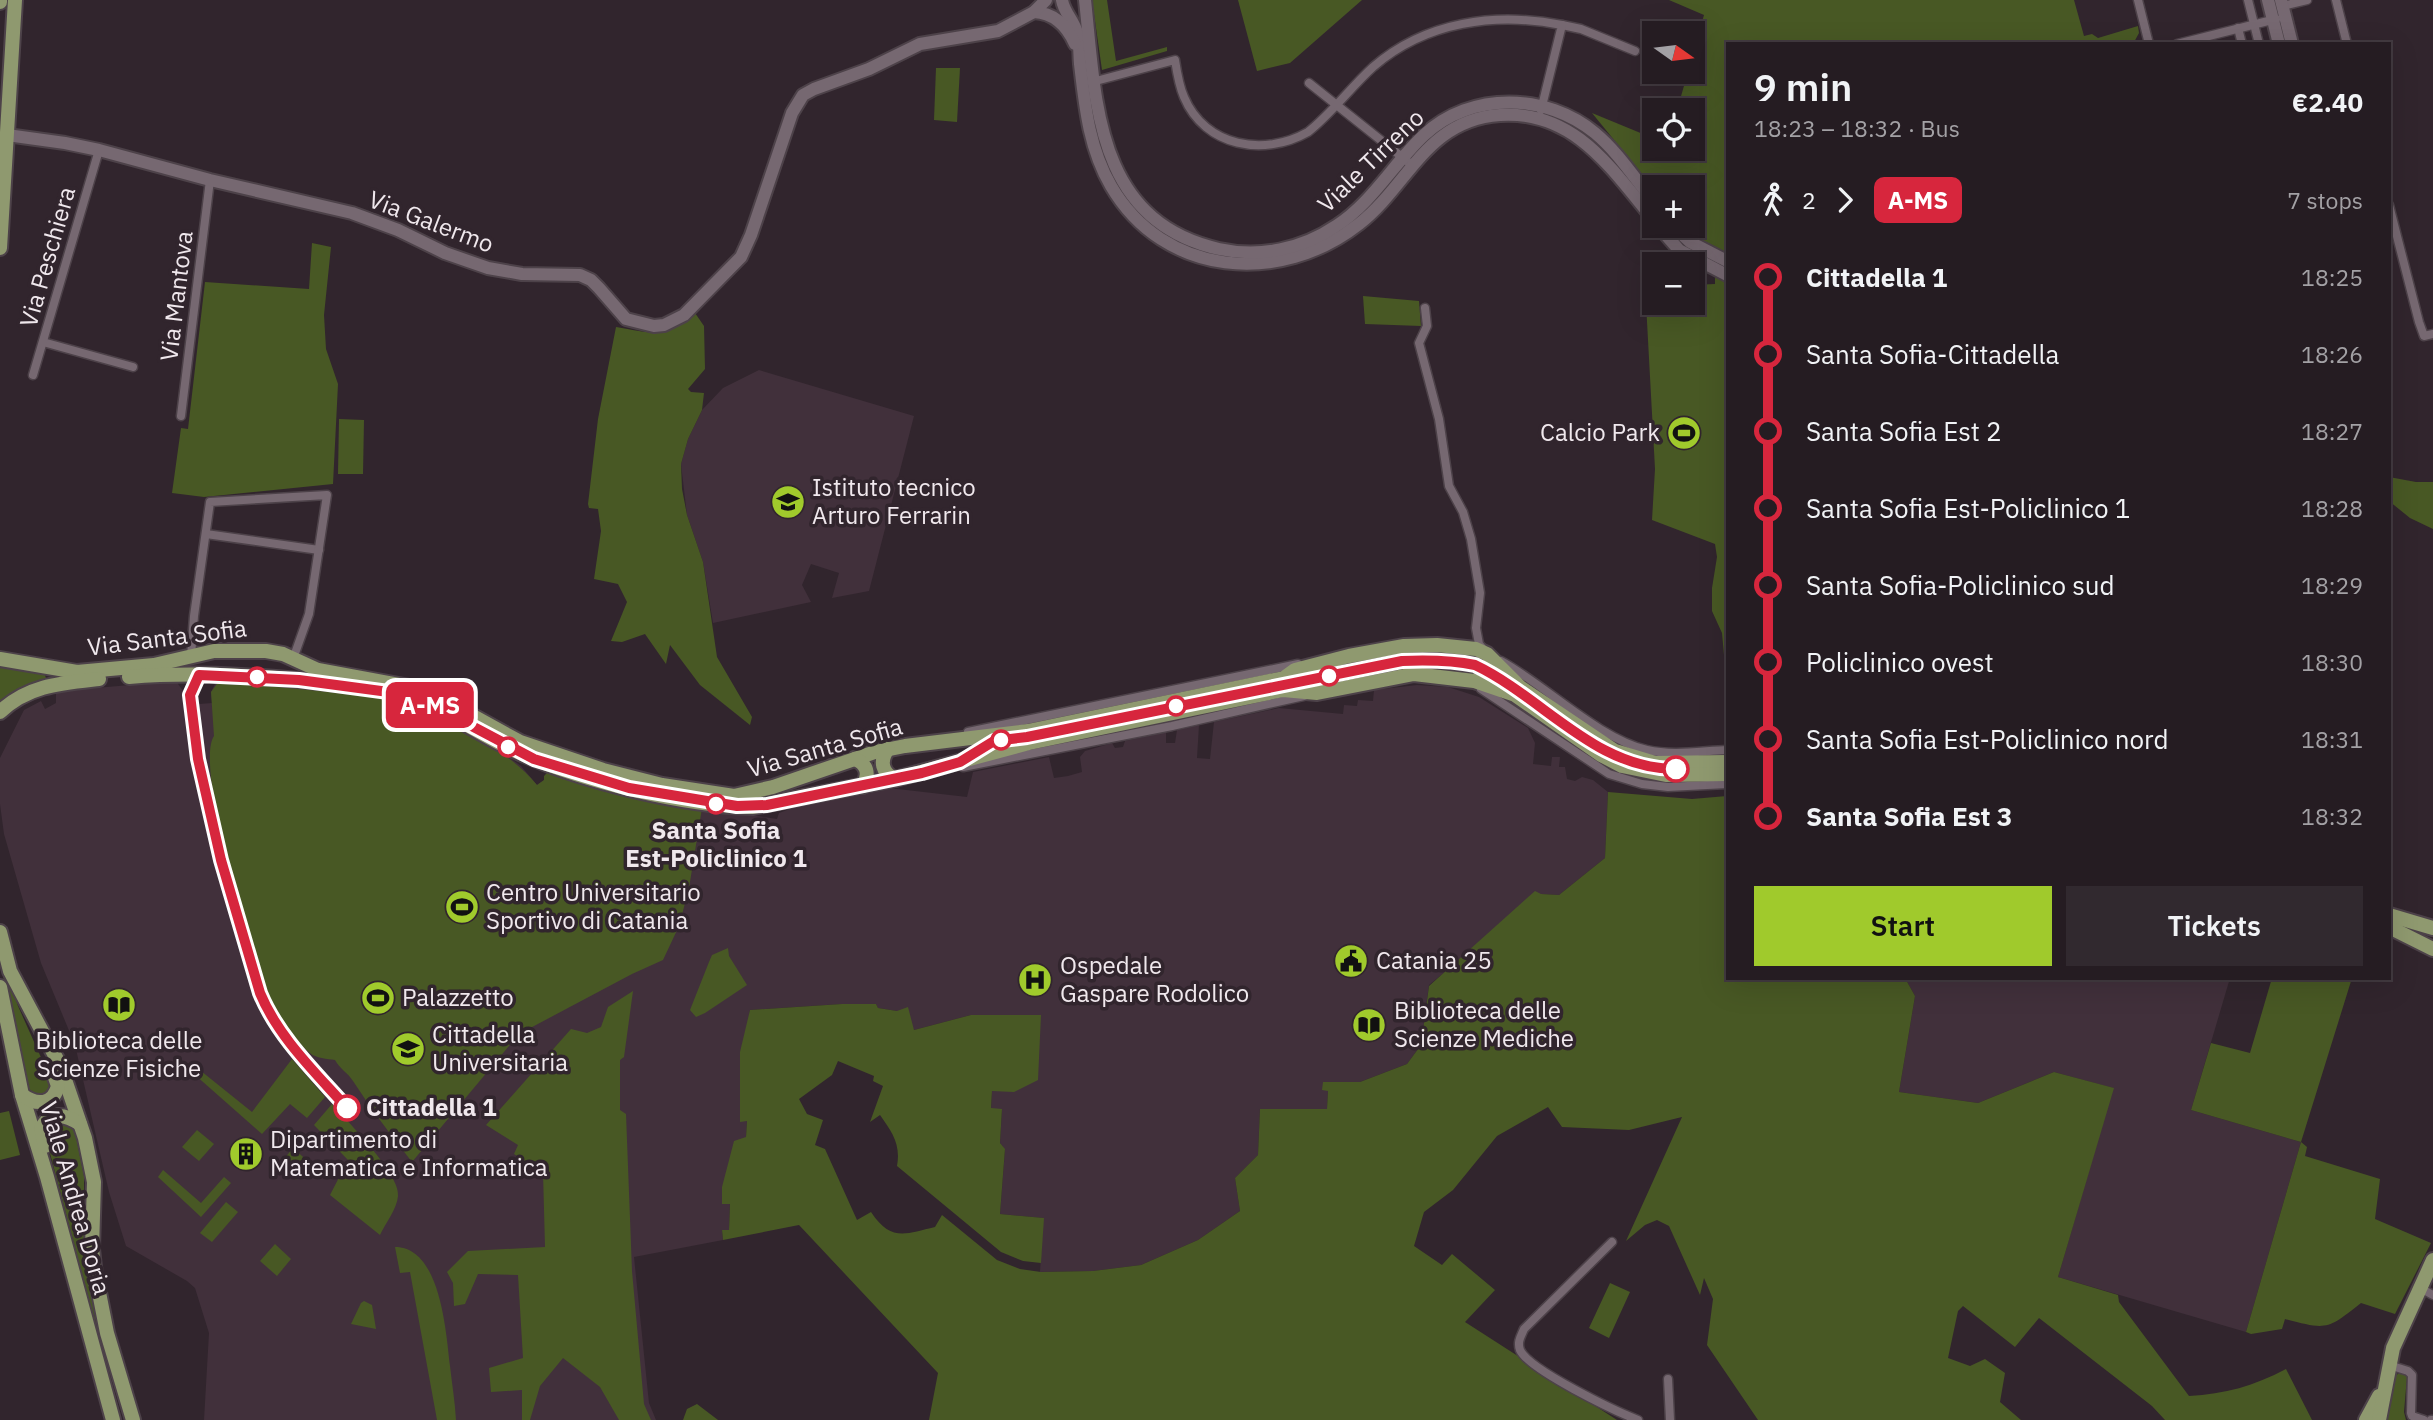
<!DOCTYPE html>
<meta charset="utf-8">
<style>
body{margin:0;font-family:"IBM Plex Sans",sans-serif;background:#31292f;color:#f1f3f6;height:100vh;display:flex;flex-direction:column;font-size:26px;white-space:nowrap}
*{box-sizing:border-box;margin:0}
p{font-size:23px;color:#a3a1a5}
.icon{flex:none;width:38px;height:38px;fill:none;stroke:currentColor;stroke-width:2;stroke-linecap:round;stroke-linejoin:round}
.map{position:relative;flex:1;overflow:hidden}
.details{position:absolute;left:1726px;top:42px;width:665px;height:938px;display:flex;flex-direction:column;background:#251c22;border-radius:0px;box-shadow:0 7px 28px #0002,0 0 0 2px #423a40}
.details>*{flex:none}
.badge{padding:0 14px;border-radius:10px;font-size:24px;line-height:46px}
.needle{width:46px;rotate:104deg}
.fabs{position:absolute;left:1642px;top:21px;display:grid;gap:14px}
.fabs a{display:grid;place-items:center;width:63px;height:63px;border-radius:0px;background:#251c22;box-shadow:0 7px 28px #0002,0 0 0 2px #423a40;font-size:35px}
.map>.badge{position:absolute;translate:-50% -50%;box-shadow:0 0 0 4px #fff}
.legs{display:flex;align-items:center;gap:10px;height:77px;padding:0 28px;font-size:23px}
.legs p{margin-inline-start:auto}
.headline{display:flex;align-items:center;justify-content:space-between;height:119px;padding:0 28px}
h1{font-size:38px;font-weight:600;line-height:52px}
.primary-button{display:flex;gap:14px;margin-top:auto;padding:14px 28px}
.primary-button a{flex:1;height:80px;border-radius:0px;background:#a0ca2c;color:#111;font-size:28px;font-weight:600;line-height:80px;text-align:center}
.primary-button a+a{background:#31292f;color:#f1f3f6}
ul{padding:0 28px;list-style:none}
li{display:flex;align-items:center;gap:24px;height:77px;font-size:26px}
li i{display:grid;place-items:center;width:10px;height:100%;margin:0 9px;background:currentColor}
li i::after{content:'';width:18px;height:18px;margin:-9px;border:5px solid;border-radius:50%;background:#251c22}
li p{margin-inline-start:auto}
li:first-child i{background:linear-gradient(#0000 50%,currentColor 0)}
li:last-child i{background:linear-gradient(currentColor 50%,#0000 0)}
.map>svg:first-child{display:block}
.built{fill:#41303b}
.green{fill:#485824}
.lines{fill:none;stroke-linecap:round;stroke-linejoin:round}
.street-casing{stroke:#4d4249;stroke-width:11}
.secondary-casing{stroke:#4d4249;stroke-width:16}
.primary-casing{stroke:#4d4249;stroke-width:18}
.street{stroke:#766871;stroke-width:8}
.secondary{stroke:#766871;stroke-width:12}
.primary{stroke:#8f996f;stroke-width:14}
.line-1-casing{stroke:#fff;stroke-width:16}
.line-1{stroke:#d7263d;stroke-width:10}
.stop-1-dot{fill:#fff;stroke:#d7263d;stroke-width:3.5}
.labels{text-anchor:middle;stroke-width:7;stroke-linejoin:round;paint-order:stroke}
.street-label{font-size:24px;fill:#f0e8ed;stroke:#31252d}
.poi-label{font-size:24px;fill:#f0e8ed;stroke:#31252d;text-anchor:start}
.stop-label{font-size:24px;font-weight:bold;fill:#f0e8ed;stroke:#31252d}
</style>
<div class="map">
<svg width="2433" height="1420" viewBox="0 0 2433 1420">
<rect width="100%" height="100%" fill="#31252d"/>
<g class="built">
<path d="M759 370 914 416 869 591 832 598 839 573 811 564 802 585 811 602 713 623 703 562 687 515 681 464 688 439 702 410 723 388Z"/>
<path d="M176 681 183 691 187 705 212 703 211 692 215 684 377 696 409 705 445 721 506 755 521 766 537 785 544 780 546 772 701 808 777 819 779 813 795 807 889 788 967 797 973 772 1049 757 1054 778 1068 776 1082 772 1080 757 1085 751 1112 743 1115 748 1123 747 1125 741 1166 732V743H1175L1177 730 1199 725 1197 758 1210 759 1214 722 1279 708 1343 714 1344 705 1357 706 1358 700 1373 701 1374 690 1417 685 1448 687 1479 697 1528 728 1535 743 1533 764 1551 766 1552 757H1560L1559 767H1565L1567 779 1575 781 1582 777 1593 780 1608 792 1605 858 1559 895 1541 894 1429 985 1421 1045 1407 1064 1360 1082H1324L1328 1091 1327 1109H1260L1258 1155 1235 1178 1240 1211 1198 1240 1141 1265 1093 1271 1040 1272 1043 1218 1000 1214 1005 1150 1000 1143 1002 1110 991 1109 992 1091 1040 1015H971L914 1030 897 1011 878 1008 876 1004H842L750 1010 740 1121H747L746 1137 730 1204 729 1230H722L723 1240 634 1257 649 1403 656 1420H204L209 1333 195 1288 187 1281 126 1246 109 1192 75 1045 41 963 4 834 0 804V758L24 710 41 701 45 709 56 703V693L61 691Z"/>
<path d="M1905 978H2230L2191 1110 2301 1142 2246 1332 2058 1277 2113 1088 2054 1072 1978 1103 1899 1092 1915 996Z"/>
</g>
<g class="green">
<path d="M1092 0H1107L1116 61 1167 47V51L1102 70Z"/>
<path d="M1238 0H1362L1290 63 1257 71Z"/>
<path d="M1669 0H2074L2084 36 2092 34 2098 38 2138 26 2139 33 2133 44H1727V253L1693 236 1683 226H1692V187H1654V189L1592 113 1643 134 1654 131V149H1692V110H1677L1688 72H1692V56L1704 15Z"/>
<path d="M936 68H960L957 122 934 120Z"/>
<path d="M312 243 331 247 324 315 326 349 338 384 333 484 204 497 172 493 181 428 188 429 205 282 309 289Z"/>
<path d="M1715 277 1727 283V656L1724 655 1722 633 1712 611V588L1717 557 1715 544 1652 520 1655 469 1646 303 1654 296V303H1692V285L1715 284Z"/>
<path d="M1363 296 1419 301 1421 326 1365 324Z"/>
<path d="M695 313 704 326 705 369 688 389 691 392 704 393 702 410 688 439 681 464 682 489 687 515 703 562 717 657 752 717 750 725 700 685 670 645 666 664 645 634 622 642 611 641 627 602 618 584 594 579 601 531 598 509 589 508 588 504 598 419 616 327C653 333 665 340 695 313Z"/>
<path d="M339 419 364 420 363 474H338Z"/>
<path d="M2389 477 2416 482H2433V529L2410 518 2389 501Z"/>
<path d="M0 665 44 673 46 678 22 687 0 703Z"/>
<path d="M219 681C278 685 355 685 411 706 431 714 450 724 469 734 497 750 516 760 537 785L544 780V776L549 771 702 808 689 888 679 926 663 960 632 974 519 1034 412 1162C391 1135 371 1109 353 1081 348 1073 340 1069 335 1060 328 1059 315 1058 310 1053 297 1043 278 1016 270 1002 252 967 194 764 214 736L211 692Z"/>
<path d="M1608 792 1692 799 1727 796V978H1905L1915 996 1899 1092 1978 1103 2054 1072 2114 1088 2058 1277 2118 1295 2119 1302 2189 1396C2225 1394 2254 1386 2286 1369L2312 1420H2165L2152 1406 2039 1318 2015 1347 1963 1306 1958 1311 1948 1358 1970 1366 1985 1359 2005 1373 2000 1402 2021 1420H1758L1707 1345 1713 1299 1704 1278 1700 1295 1669 1226 1657 1220 1645 1225 1626 1241 1682 1117 1629 1130 1562 1127 1548 1107 1497 1136 1453 1190 1424 1212 1414 1246 1442 1265 1452 1254 1495 1290 1465 1322 1617 1420H929L938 1373 799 1225 723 1240 722 1230H729L730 1204H722V1187L734 1141 746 1137 747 1121 740 1122V1052L750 1010 842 1004H876L878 1008 897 1011 908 1007 914 1030 971 1015H1041L1038 1080 1014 1092 992 1091 991 1108 1002 1109 1000 1143 1005 1149 1000 1214 1044 1218 1041 1263 1023 1261 1001 1252 897 1166C901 1144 892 1132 880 1115L870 1122 883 1086 873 1081 874 1076 838 1061 832 1075 799 1099 807 1114 823 1120 815 1145 825 1149 857 1220 871 1212C891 1242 905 1234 935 1227L942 1215 997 1260 1020 1269 1041 1272 1093 1271 1141 1265 1198 1240 1240 1211 1235 1178 1258 1155 1260 1109H1327L1328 1091 1322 1090 1323 1082H1360L1407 1064 1421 1045 1429 986 1535 891 1541 894 1559 895 1605 858Z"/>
<path d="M728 948 729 956 747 985 705 1013 696 1017 690 1010 709 962 712 955Z"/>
<path d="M0 950 18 1006 52 1082V1089L41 1098 27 1090 0 962Z"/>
<path d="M2272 978H2352L2301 1142 2307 1147 2305 1156 2380 1179 2375 1219 2431 1243 2395 1314 2361 1303C2327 1330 2327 1330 2285 1319L2282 1329 2251 1334 2246 1332 2301 1142 2191 1110 2211 1043 2250 1053Z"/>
<path d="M633 991 624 1057 620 1060V1110L626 1114 632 1271 644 1404 651 1420H619L600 1387 563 1358 540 1386 530 1420H522V1390L491 1392 489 1368 523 1358 518 1275 478 1274 465 1304 454 1306 453 1283 447 1272 468 1251 545 1247 543 1172 514 1154 518 1145 486 1125 571 1029 587 1033 601 1027 608 1007Z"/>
<path d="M292 1059 325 1097 307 1118 290 1104 262 1134 194 1074 201 1071 252 1112Z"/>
<path d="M332 1104C347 1121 401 1175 398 1196 397 1209 385 1224 380 1235L330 1195 348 1160 314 1125Z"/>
<path d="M9 1111 20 1155 0 1160V1113Z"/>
<path d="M57 1120 74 1127 84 1176V1242L97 1331 47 1142 46 1129Z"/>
<path d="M197 1130 214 1144 199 1161 182 1147Z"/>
<path d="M293 1148 311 1164 296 1180 279 1165Z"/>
<path d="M163 1170 201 1203 224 1177 231 1183 201 1217 158 1177Z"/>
<path d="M226 1202 238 1212 212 1242 200 1233Z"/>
<path d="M275 1244 291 1259 277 1276 260 1261Z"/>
<path d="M395 1247C441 1247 446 1333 450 1366 452 1384 455 1402 456 1420H437L410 1272 400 1273Z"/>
<path d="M1610 1283 1630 1292 1609 1338 1589 1328Z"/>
<path d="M364 1301 372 1305 376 1329 351 1324 361 1303Z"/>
<path d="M2400 1373H2403L2407 1377 2404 1412 2406 1420H2387L2396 1375Z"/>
<path d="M697 1404 718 1420H683L687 1409Z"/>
</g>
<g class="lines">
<g class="street-casing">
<g id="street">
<path d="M2138 0 2149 44"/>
<path d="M2248 0 2259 44"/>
<path d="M2336 0 2347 44"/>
<path d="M2283 6 2307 0"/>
<path d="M1562 25 1581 29 1635 51"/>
<path d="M2238 28 2242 44"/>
<path d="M2177 44 2276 19"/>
<path d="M1092 82 1175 60C1177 73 1179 86 1184 97 1205 147 1264 157 1308 132 1332 113 1350 88 1373 67 1426 21 1496 12 1562 25L1541 110"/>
<path d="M1309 83 1412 165"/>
<path d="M2389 205 2419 322 2424 336 2433 334"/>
<path d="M1425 308 1427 326 1419 343 1439 419 1449 486 1463 512 1471 539 1480 593 1476 628 1479 644 1484 650"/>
<path d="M43 342 133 367"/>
<path d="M33 375 99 150"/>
<path d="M181 416 210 180"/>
<path d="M206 534 319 550"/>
<path d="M191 656 194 616 210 502 327 495 309 614 293 659"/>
<path d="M1501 661C1545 685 1599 739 1647 750 1673 756 1701 751 1727 750"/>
<path d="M1481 689 1609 774 1642 784 1668 787 1727 784"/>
<path d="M968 732 1298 664"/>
<path d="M963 767 1172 726 1304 696"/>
<path d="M1612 1242 1524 1329C1521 1336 1517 1342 1520 1350 1529 1370 1615 1411 1638 1420"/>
<path d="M2420 1288 2433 1295"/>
<path d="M2389 1365 2408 1371 2412 1375 2411 1413 2412 1416 2424 1420"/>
<path d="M1668 1379 1670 1420"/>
<path d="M2431 1420H2433"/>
</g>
</g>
<g class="secondary-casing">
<g id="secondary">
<path d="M1062 0C1064 13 1074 20 1077 33 1080 43 1079 54 1080 64 1085 107 1089 148 1111 186 1164 277 1280 286 1359 224 1409 185 1426 120 1500 115 1575 110 1612 170 1654 220"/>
<path d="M1085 0C1096 102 1095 221 1219 249 1260 258 1302 249 1336 226 1372 203 1393 164 1424 135 1471 91 1547 93 1595 133 1618 152 1635 179 1654 202"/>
<path d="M2268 0 2279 44"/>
<path d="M2281 0 2292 44"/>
<path d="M1034 12C1055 13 1067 26 1075 44"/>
<path d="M7 135 65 143 99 150 210 180 352 213 398 230 445 253 488 268 522 274 580 275 591 280 599 288 626 319 654 326 664 325 684 315 741 257 751 235 792 113 803 95 814 89 869 69 920 44 998 31 1034 12 1046 0"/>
<path d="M1658 226 1679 250 1727 275"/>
<path d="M1673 226 1690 242 1727 261"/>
</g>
</g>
<g class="primary-casing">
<g id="primary">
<path d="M0 2V0"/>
<path d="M0 248 15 0"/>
<path d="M0 659 77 672 154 665 214 651H266L283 654 318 670 415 688 440 698 520 742 603 770 662 785 734 796 773 787 875 752 905 746 1028 731 1284 678 1295 670 1349 656 1404 646 1437 645 1476 649 1487 654 1520 687 1615 751 1655 763 1727 762"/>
<path d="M129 677C204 671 279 677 353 686"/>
<path d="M443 711C468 725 492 741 518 752 582 781 683 806 753 807L895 779 1029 743 1283 690 1317 693 1414 674 1474 681 1515 695 1601 755 1622 766 1666 775 1727 774"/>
<path d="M0 712C28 685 62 683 99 679"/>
<path d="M888 749C879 761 882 773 895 779"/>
<path d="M855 759C867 764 870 774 863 786"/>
<path d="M2389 915 2433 928"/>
<path d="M2389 927 2433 949"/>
<path d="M0 932 10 971 60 1065 85 1138 94 1182 92 1249 94 1267 107 1333 133 1420"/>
<path d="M0 987 22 1095 47 1177 113 1420"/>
<path d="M22 1095C37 1106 53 1105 58 1086L52 1069"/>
<path d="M45 1146 41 1129C50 1111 65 1114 80 1124"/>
<path d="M2366 1420 2379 1396"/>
<path d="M2379 1420 2393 1348 2433 1260"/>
</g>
</g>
<use href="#street" class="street"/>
<use href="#secondary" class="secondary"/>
<use href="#primary" class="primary"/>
</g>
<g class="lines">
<g class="line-1-casing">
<path id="line-1" d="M347 1108C316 1073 278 1037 260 993L221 860 198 759 190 695 199 675 299 680 396 693 434 706 534 759 629 788 737 806 767 805 922 773 960 762 994 741 1027 737 1402 661C1427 660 1451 660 1475 665 1544 698 1595 769 1676 769"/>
</g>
<use href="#line-1" class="line-1"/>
</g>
<defs>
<g id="stadium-disc" transform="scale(1.75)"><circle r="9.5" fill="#a0ca2c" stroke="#31252d"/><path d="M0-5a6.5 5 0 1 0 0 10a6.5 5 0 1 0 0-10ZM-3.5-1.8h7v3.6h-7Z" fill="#111"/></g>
<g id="school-disc" transform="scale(1.75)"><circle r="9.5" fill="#a0ca2c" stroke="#31252d"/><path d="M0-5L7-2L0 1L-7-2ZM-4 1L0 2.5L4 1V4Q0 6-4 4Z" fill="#111"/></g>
<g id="civic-disc" transform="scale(1.75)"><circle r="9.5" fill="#a0ca2c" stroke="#31252d"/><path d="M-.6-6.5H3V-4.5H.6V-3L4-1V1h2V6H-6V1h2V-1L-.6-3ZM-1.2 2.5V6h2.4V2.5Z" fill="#111"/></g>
<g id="hospital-disc" transform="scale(1.75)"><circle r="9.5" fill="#a0ca2c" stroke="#31252d"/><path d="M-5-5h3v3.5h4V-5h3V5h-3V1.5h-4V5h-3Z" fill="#111"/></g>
<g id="library-disc" transform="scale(1.75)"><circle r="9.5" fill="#a0ca2c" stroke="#31252d"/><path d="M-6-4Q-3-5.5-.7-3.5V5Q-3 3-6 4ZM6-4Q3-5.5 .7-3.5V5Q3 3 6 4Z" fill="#111"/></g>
<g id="university-disc" transform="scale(1.75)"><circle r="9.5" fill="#a0ca2c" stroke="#31252d"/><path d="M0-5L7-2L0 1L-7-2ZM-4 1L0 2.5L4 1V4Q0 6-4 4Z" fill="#111"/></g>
<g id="building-disc" transform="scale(1.75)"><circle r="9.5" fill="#a0ca2c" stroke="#31252d"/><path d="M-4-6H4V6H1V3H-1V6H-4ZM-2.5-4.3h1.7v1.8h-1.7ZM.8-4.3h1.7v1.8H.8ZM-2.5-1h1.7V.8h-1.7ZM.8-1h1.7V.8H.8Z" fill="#111"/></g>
</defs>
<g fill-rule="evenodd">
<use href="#stadium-disc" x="1684" y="433"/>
<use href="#school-disc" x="788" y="502"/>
<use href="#stadium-disc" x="462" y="907"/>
<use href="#civic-disc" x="1351" y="961"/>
<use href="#hospital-disc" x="1035" y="980"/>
<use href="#stadium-disc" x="378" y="998"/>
<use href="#library-disc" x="119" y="1005"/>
<use href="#library-disc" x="1369" y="1025"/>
<use href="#university-disc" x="408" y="1049"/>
<use href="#building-disc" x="246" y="1154"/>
</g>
<g class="stop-1-dot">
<circle cx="1329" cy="676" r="9"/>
<circle cx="257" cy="677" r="9"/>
<circle cx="1176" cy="706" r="9"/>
<circle cx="1001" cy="740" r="9"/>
<circle cx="508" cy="747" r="9"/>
<circle cx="1676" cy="769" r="12"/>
<circle cx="716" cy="804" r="9"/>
<circle cx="347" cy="1108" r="12"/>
</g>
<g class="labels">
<g class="street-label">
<text transform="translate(1371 161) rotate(-44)" y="8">Viale Tirreno</text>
<text transform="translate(431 222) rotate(21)" y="8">Via Galermo</text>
<text transform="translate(48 257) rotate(-74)" y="8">Via Peschiera</text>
<text transform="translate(177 296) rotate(-83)" y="8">Via Mantova</text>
<text transform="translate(167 638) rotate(-7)" y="8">Via Santa Sofia</text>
<text transform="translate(825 748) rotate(-16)" y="8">Via Santa Sofia</text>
<text transform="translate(75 1198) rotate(74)" y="8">Viale Andrea Doria</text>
</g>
<g class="poi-label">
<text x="1660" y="441" text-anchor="end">Calcio Park</text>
<text x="812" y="496">Istituto tecnico<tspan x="812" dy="28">Arturo Ferrarin</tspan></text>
<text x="486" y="901">Centro Universitario<tspan x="486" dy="28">Sportivo di Catania</tspan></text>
<text x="1376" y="969">Catania 25</text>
<text x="1060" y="974">Ospedale<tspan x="1060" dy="28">Gaspare Rodolico</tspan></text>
<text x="402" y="1006">Palazzetto</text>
<text x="1394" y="1019">Biblioteca delle<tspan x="1394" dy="28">Scienze Mediche</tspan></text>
<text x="432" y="1043">Cittadella<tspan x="432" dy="28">Universitaria</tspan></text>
<text x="119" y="1049" text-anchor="middle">Biblioteca delle<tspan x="119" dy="28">Scienze Fisiche</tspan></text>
<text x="270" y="1148">Dipartimento di<tspan x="270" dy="28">Matematica e Informatica</tspan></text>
</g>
<g class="stop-label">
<text x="716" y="839">Santa Sofia<tspan x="716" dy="28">Est-Policlinico 1</tspan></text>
<text x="366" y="1116" text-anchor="start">Cittadella 1</text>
</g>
</g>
</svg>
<div class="fabs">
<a><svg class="needle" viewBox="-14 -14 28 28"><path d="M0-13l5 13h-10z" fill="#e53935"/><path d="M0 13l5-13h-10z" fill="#a3a1a5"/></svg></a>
<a><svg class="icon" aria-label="locate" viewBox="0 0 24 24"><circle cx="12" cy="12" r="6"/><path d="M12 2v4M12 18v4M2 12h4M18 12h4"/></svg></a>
<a>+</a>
<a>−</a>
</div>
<b class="badge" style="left:430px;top:705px;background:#d7263d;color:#fff">A-MS</b>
<section class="details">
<div class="headline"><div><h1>9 min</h1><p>18:23 – 18:32 · Bus</p></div><b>€2.40</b></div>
<div class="legs"><svg class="icon" aria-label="walk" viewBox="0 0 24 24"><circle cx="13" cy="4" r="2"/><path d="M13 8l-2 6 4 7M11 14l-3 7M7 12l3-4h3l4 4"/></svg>2<svg class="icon" aria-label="forward" viewBox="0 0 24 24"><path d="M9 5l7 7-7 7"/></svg><b class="badge" style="background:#d7263d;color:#fff">A-MS</b><p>7 stops</p></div>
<ul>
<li><i style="color:#d7263d"></i><b>Cittadella 1</b><p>18:25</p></li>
<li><i style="color:#d7263d"></i><span>Santa Sofia-Cittadella</span><p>18:26</p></li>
<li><i style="color:#d7263d"></i><span>Santa Sofia Est 2</span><p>18:27</p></li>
<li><i style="color:#d7263d"></i><span>Santa Sofia Est-Policlinico 1</span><p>18:28</p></li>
<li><i style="color:#d7263d"></i><span>Santa Sofia-Policlinico sud</span><p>18:29</p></li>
<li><i style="color:#d7263d"></i><span>Policlinico ovest</span><p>18:30</p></li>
<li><i style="color:#d7263d"></i><span>Santa Sofia Est-Policlinico nord</span><p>18:31</p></li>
<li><i style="color:#d7263d"></i><b>Santa Sofia Est 3</b><p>18:32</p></li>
</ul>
<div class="primary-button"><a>Start</a><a>Tickets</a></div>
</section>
</div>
